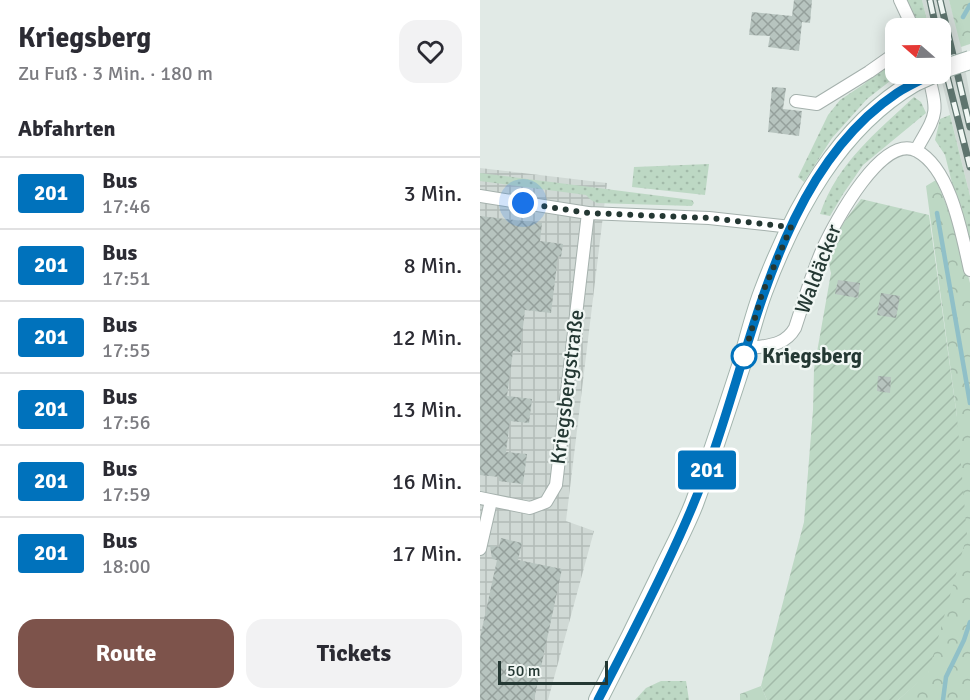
<!DOCTYPE html>
<html lang="de">
<meta charset="utf-8">
<style>
body{margin:0;font-family:Signika,sans-serif;background:#f2f2f3;color:#2b2b33;height:100vh;display:flex;flex-direction:column;font-size:22px;white-space:nowrap}
*{box-sizing:border-box;margin:0}
p{font-size:20px;color:#7c7c81}
.icon{flex:none;width:33px;height:33px;fill:none;stroke:currentColor;stroke-width:2;stroke-linecap:round;stroke-linejoin:round}
.map{position:relative;flex:1;overflow:hidden}
.details{display:flex;flex-direction:column;background:#fff;width:480px}
.details>*{flex:none}
.badge{padding:0 12px;border-radius:4px;font-size:21px;line-height:39px}
.needle{width:39px;rotate:290deg}
.fabs{position:absolute;left:405px;top:18px;display:grid;gap:12px}
.fabs a{display:grid;place-items:center;width:66px;height:66px;border-radius:12px;background:#fff;box-shadow:0 3px 15px #0003;font-size:30px}
.scale{position:absolute;left:18px;bottom:15px;width:110px;box-sizing:border-box;padding-left:6px;border:3px solid #243833;border-top:0;font-size:16px;line-height:21px;white-space:nowrap;color:#243833;-webkit-text-stroke:4px #f1f7f4;paint-order:stroke}
.you{position:absolute;width:30px;height:30px;margin:-15px;border:4px solid #fff;border-radius:50%;background:#1a73e8;box-shadow:0 0 0 9px #1a73e833}
.map>.badge{position:absolute;translate:-50% -50%;box-shadow:0 0 0 3px #fff}
h2{padding:0 18px;font-size:22px;line-height:54px}
.round{display:grid;place-items:center;flex:none;width:63px;height:63px;border-radius:18px;background:#f2f2f3}
.overview{display:flex;align-items:center;justify-content:space-between;height:102px;padding:0 18px}
h1{font-size:28px;font-weight:700;line-height:45px}
.cta{display:flex;gap:12px;margin-top:auto;padding:12px 18px}
.cta a{flex:1;height:69px;border-radius:18px;background:#7d534b;color:#fff;font-size:24px;font-weight:700;line-height:69px;text-align:center}
.cta a+a{background:#f2f2f3;color:#2b2b33}
ul{padding:0;list-style:none}
li{display:flex;align-items:center;gap:18px;height:72px;padding:0 18px;border-top:2px solid #e1e1e2}
li div{flex:1}
li b{display:block;font-size:22px}
li em{font-style:normal}
li .badge{min-width:66px;font-weight:700;text-align:center}
main{display:flex;flex:1;min-height:0}
.map>svg:first-child{display:block}
.built{fill:#d0d9d5}
.industrial{fill:url(#industrial-grid)}
.grass{fill:url(#grass-dots)}
.forest{fill:url(#forest-crowns)}
.garden{fill:url(#garden-furrows)}
.lines{fill:none;stroke-linecap:round;stroke-linejoin:round}
.stream{stroke:#90c0c8;stroke-width:4.5}
.building{fill:url(#building-cross-hatch)}
.street-casing{stroke:#a5b1ad;stroke-width:14}
.secondary-casing{stroke:#a2b4ad;stroke-width:20}
.street{stroke:#fff;stroke-width:12}
.secondary{stroke:#fff;stroke-width:18}
.rail-casing{stroke:#5e746e;stroke-width:7}
.rail{stroke:#f1f7f4;stroke-width:4.5;stroke-dasharray:14;stroke-linecap:butt}
.secondary-bridge-casing{stroke:#a2b4ad;stroke-width:20;stroke-linecap:butt}
.secondary-bridge{stroke:#fff;stroke-width:18}
.line-casing{stroke:#fff;stroke-width:14}
.line{stroke:#0072bc;stroke-width:9}
.walk{stroke:#243833;stroke-width:6;stroke-dasharray:0 10.8}
.stop-dot{fill:#fff;stroke:#0072bc;stroke-width:3}
.labels{text-anchor:middle;stroke-width:4.5;stroke-linejoin:round;paint-order:stroke}
.street-label{font-size:21px;fill:#243833;stroke:#f1f7f4}
.stop-label{font-size:21px;font-weight:bold;fill:#243833;stroke:#f1f7f4;text-anchor:start}
</style>
<main>
<section class="details">
<div class="overview"><div><h1>Kriegsberg</h1><p>Zu Fuß · 3 Min. · 180 m</p></div><a class="round"><svg class="icon" aria-label="heart" viewBox="0 0 24 24"><path d="M12 20l-8-8c-3-5 5-10 8-4 3-6 11-1 8 4z"/></svg></a></div>
<h2>Abfahrten</h2>
<ul>
<li><span class="badge" style="background:#0072bc;color:#fff">201</span><div><b>Bus</b><p>17:46</p></div><em>3 Min.</em></li>
<li><span class="badge" style="background:#0072bc;color:#fff">201</span><div><b>Bus</b><p>17:51</p></div><em>8 Min.</em></li>
<li><span class="badge" style="background:#0072bc;color:#fff">201</span><div><b>Bus</b><p>17:55</p></div><em>12 Min.</em></li>
<li><span class="badge" style="background:#0072bc;color:#fff">201</span><div><b>Bus</b><p>17:56</p></div><em>13 Min.</em></li>
<li><span class="badge" style="background:#0072bc;color:#fff">201</span><div><b>Bus</b><p>17:59</p></div><em>16 Min.</em></li>
<li><span class="badge" style="background:#0072bc;color:#fff">201</span><div><b>Bus</b><p>18:00</p></div><em>17 Min.</em></li>
</ul>
<div class="cta"><a>Route</a><a>Tickets</a></div>
</section>
<div class="map">
<svg width="490" height="700" viewBox="0 0 490 700">
<defs>
<pattern id="industrial-grid" width="8" height="8" patternUnits="userSpaceOnUse" patternTransform="scale(1.5)"><rect width="8" height="8" fill="#d0d9d5"/><path d="M0 4h8M4 0v8" fill="none" stroke="#b2bbb7"/></pattern>
<pattern id="grass-dots" width="8" height="8" patternUnits="userSpaceOnUse" patternTransform="scale(1.5)"><rect width="8" height="8" fill="#bdd8c4"/><path d="M2 2h.1M6 6h.1" fill="none" stroke="#a2baa9" stroke-width="1.8" stroke-linecap="round"/></pattern>
<pattern id="forest-crowns" width="20" height="18" patternUnits="userSpaceOnUse" patternTransform="scale(1.5)"><rect width="20" height="18" fill="#bdd8c4"/><path d="M2 6a3 3 0 1 1 6 0M12 15a3 3 0 1 1 6 0" fill="none" stroke="#a2baa9"/></pattern>
<pattern id="garden-furrows" width="10" height="10" patternUnits="userSpaceOnUse" patternTransform="scale(1.5)"><rect width="10" height="10" fill="#bdd8c4"/><path d="M-1 1l2-2M0 10L10 0M9 11l2-2" fill="none" stroke="#a2baa9"/></pattern>
<pattern id="building-cross-hatch" width="8" height="8" patternUnits="userSpaceOnUse" patternTransform="scale(1.5)"><rect width="8" height="8" fill="#b7c4bf"/><path d="M0 0l8 8M0 8l8-8" fill="none" stroke="#95a09c"/></pattern>
</defs>
<rect width="100%" height="100%" fill="#e1eae6"/>
<path class="built" d="M442 0H469L479 34 490 96V196L460 74V28H449Z"/>
<path class="industrial" d="M0 168 127 183 86 521 114 531 68 700H0Z"/>
<g class="grass">
<path d="M427 0H442L449 28H438Z"/>
<path d="M415 59 416 74H419L387 99 352 138 324 182 318 177 348 115 360 100 384 84 402 67Z"/>
<path d="M434 97 441 102 446 113 383 165 363 194 350 216 340 214C358 162 395 134 434 97Z"/>
<path d="M470 115 490 196V255L465 155 455 140 460 119Z"/>
<path d="M229 164 225 195 152 187 154 167Z"/>
<path d="M0 173 212 200 214 203 212 206 117 203 111 200 106 195 0 181Z"/>
<path d="M181 681H206L209 700H155L166 688Z"/>
</g>
<g class="forest">
<path d="M469 0H490V44L481 47Z"/>
<path d="M456 180 476 228 490 283V700H418L448 673 477 417 446 186Z"/>
<path d="M281 686 287 700H260V694Z"/>
</g>
<path class="garden" d="M381 199 449 215 477 417 487 535 448 674 418 700H287L281 686 324 522 333 410 334 369 351 273C343 245 366 220 381 199Z"/>
<g class="lines">
<g class="stream">
<path d="M483 17 490 5"/>
<path d="M457 213 490 403"/>
<path d="M463 700 466 677 484 640 490 622"/>
</g>
</g>
<g class="building">
<path d="M314 0H332L330 23 322 22 319 51 288 47 290 36 269 35 272 12 312 16Z"/>
<path d="M292 87 306 88 303 109 322 111 319 136 288 132Z"/>
<path d="M0 216 62 223 60 241 83 244 81 257 78 256 71 313 45 310 40 352 33 351 27 396 52 399 49 423 30 421 26 452 47 454 43 484 19 481V477L0 475Z"/>
<path d="M358 280 380 283 378 298 355 294Z"/>
<path d="M401 293 420 296 416 318 397 315Z"/>
<path d="M398 376 411 377 410 393 397 391Z"/>
<path d="M21 538 42 543 38 560 82 569 54 700H0V638L17 560 12 559 10 545 19 547Z"/>
</g>
<g class="lines">
<g class="street-casing">
<g id="street">
<path d="M420 0 433 28"/>
<path d="M316 101 337 104 389 72 416 53"/>
<path d="M436 150C457 113 459 115 448 74"/>
<path d="M0 196 108 213 229 218 311 227"/>
<path d="M266 349C286 345 304 347 315 328 324 301 332 272 344 246 355 222 403 132 437 151 471 169 482 235 490 270"/>
<path d="M0 498 50 508 66 502 76 485 108 213"/>
<path d="M0 549 11 501"/>
</g>
</g>
<g class="secondary-casing">
<path id="secondary" d="M118 700C140 658 161 616 181 574 192 551 205 527 214 504 231 458 246 412 261 366 268 341 274 316 283 292 314 210 358 127 435 82"/>
</g>
<use href="#street" class="street"/>
<use href="#secondary" class="secondary"/>
<g class="rail-casing">
<g id="rail">
<path d="M450 0 456 28"/>
<path d="M460 0 490 127"/>
<path d="M460 48 490 167"/>
</g>
</g>
<use href="#rail" class="rail"/>
<g class="secondary-bridge-casing">
<g id="secondary-bridge">
<path d="M460 70 490 60"/>
<path d="M435 82 453 74"/>
</g>
</g>
<use href="#secondary-bridge" class="secondary-bridge"/>
</g>
<g class="lines">
<g class="line-casing">
<path id="line" d="M118 700C158 622 200 544 230 462 274 340 300 171 417 93 428 86 441 80 453 74"/>
</g>
<use href="#line" class="line"/>
<path class="walk" d="M43 203 108 213 229 218 311 227 282 294 264 356"/>
</g>
<circle class="stop-dot" cx="264" cy="356" r="12"/>
<g class="labels">
<g class="street-label">
<text transform="translate(338 269) rotate(-69)" y="7">Waldäcker</text>
<text transform="translate(87 387) rotate(-83)" y="7">Kriegsbergstraße</text>
</g>
<g class="stop-label">
<text x="282" y="363">Kriegsberg</text>
</g>
</g>
</svg>
<div class="fabs">
<a><svg class="needle" viewBox="-14 -14 28 28"><path d="M0-13l5 13h-10z" fill="#e53935"/><path d="M0 13l5-13h-10z" fill="#7c7c81"/></svg></a>
</div>
<div class="scale">50 m</div>
<div class="you" style="left:43px;top:203px"></div>
<b class="badge" style="left:227px;top:470px;background:#0072bc;color:#fff">201</b>
</div>
</main>
